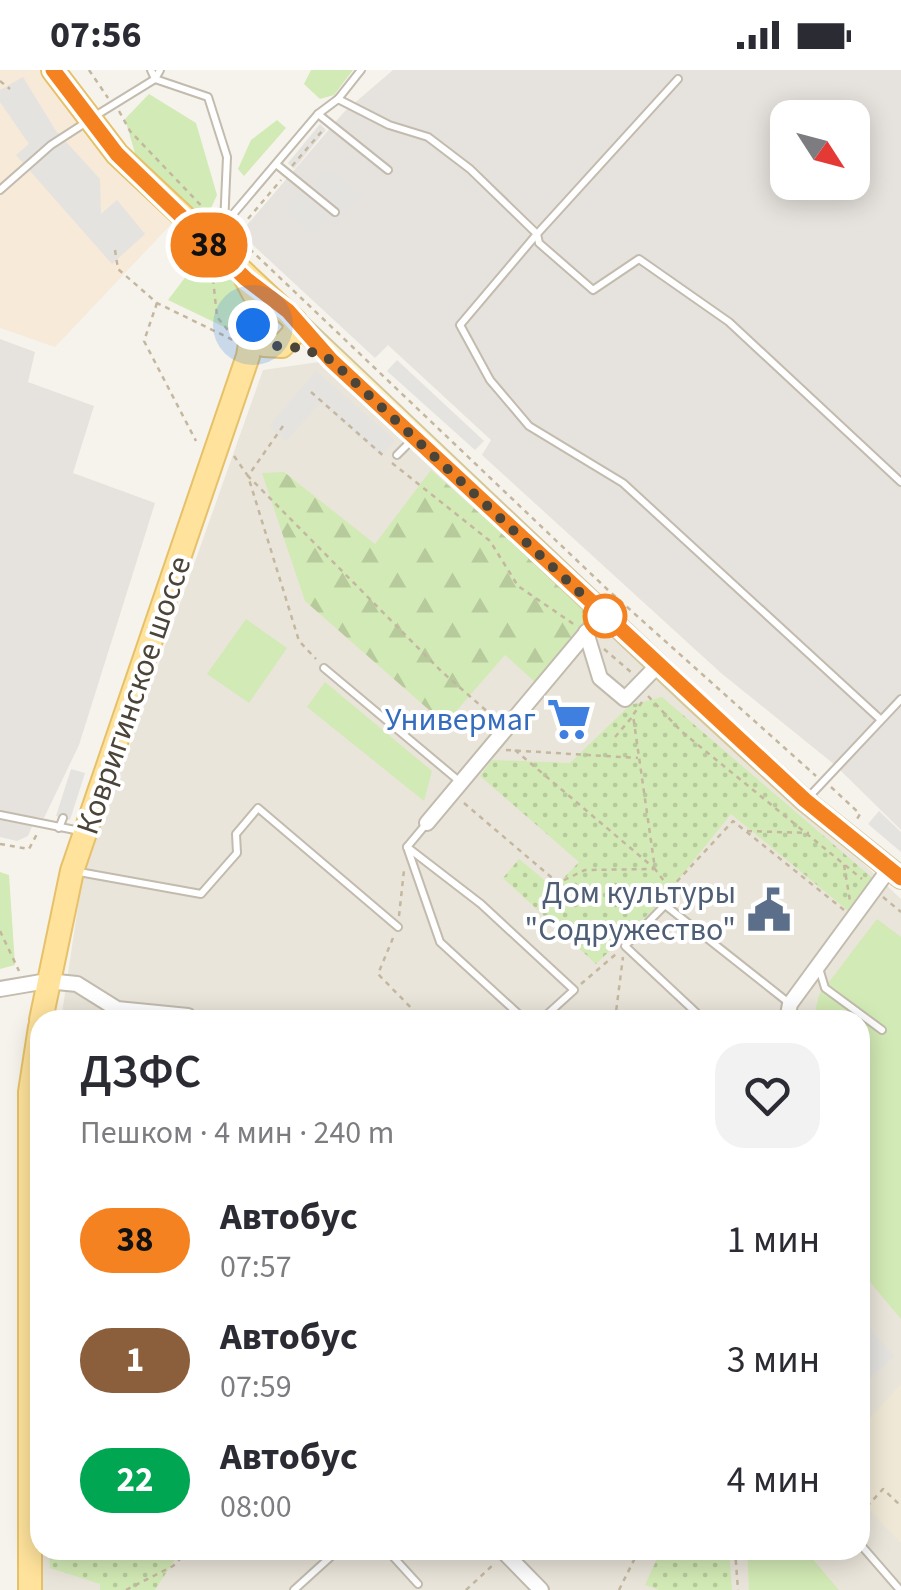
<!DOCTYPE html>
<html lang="ru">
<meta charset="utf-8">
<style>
body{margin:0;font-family:"Source Sans 3",sans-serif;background:#f2f2f3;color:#2b2b33;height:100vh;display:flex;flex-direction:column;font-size:38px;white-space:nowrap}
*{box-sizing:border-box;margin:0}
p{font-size:32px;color:#7c7c81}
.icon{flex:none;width:55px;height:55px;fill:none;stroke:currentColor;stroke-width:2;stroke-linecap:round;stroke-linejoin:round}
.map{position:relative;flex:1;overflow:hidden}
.drawer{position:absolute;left:30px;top:940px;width:840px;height:550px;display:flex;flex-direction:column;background:#fff;border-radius:30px;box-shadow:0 5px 25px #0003}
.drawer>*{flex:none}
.badge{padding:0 20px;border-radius:32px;font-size:35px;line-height:65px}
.needle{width:65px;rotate:126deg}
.buttons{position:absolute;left:770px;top:30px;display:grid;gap:20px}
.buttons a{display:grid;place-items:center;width:100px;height:100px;border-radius:20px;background:#fff;box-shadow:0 5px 25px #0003;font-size:50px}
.you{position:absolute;width:50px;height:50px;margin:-25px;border:8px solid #fff;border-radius:50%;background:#1a73e8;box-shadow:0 0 0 15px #1a73e833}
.map>.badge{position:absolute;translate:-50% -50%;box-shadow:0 0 0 5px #fff}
.round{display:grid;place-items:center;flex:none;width:105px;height:105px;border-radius:30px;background:#f2f2f3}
.summary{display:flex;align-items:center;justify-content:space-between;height:170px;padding:0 50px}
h1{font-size:48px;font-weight:600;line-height:75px}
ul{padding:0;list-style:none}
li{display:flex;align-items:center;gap:30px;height:120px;padding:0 50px}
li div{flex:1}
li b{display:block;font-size:38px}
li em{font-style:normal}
li .badge{min-width:110px;font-weight:700;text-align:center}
.status{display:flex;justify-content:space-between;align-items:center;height:70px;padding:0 50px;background:#fff;direction:ltr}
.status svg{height:28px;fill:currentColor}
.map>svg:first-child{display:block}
.residential{fill:#eae5da}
.commercial{fill:#f7ead8}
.industrial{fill:#e6e2dd;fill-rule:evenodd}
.education{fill:#efe8d6}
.grass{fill:#d2eab5}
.forest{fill:url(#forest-firs)}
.park{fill:url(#park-dots)}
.parking{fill:#e5e3e0}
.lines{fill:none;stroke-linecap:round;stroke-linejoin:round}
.lane-casing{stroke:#c2bbae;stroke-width:10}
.street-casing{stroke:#c2bbae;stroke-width:18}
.secondary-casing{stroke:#d6c79b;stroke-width:24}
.primary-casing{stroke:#e6c16a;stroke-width:26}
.path{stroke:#c4b79f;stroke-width:2.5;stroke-dasharray:5 5;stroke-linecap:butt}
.lane{stroke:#fff;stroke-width:6}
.street{stroke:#fff;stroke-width:14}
.secondary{stroke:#fff3cd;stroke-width:20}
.primary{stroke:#ffe39c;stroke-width:22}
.line-casing{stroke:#fff;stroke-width:22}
.line{stroke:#f58220;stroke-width:15}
.walk{stroke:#4b4439;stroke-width:10;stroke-dasharray:0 18}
.stop-dot{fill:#fff;stroke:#f58220;stroke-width:5}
.labels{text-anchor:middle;stroke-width:8;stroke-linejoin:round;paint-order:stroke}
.street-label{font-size:32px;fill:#4b4439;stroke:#fff}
.shop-label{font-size:32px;fill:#366cbe;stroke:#fff;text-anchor:end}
.service-label{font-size:32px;fill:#4e5e75;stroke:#fff;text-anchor:end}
</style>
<div class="status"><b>07:56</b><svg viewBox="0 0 49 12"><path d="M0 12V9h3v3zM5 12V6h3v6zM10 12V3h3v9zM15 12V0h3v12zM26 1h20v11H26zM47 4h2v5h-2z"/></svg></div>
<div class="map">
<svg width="901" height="1520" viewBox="0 0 901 1520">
<defs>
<pattern id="forest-firs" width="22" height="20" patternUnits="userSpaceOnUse" patternTransform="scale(2.5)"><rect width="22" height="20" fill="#d2eab5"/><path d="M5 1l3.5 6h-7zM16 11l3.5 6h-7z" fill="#b6ca9c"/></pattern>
<pattern id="park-dots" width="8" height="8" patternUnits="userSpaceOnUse" patternTransform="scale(2.5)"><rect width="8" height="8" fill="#d2eab5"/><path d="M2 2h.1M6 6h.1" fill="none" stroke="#b6ca9c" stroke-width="1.8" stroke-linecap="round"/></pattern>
</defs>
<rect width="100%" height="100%" fill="#f6f3ec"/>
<path class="residential" d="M319 292 570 517 901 829V1520H42V1480H860V950H61L82 810 263 300Z"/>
<path class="commercial" d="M0 0H42L176 149 55 277 0 258Z"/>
<g class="industrial">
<path d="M393 0H901V760L835 695 721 603 482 385 491 370 388 275 375 288 240 163 344 42ZM788 48H852V112H788Z"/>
<path d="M0 269 35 282 28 312 94 336 73 403 155 433 79 675 44 748 36 747 28 766 17 771 0 767Z"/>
</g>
<path class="education" d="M901 1314V1473L860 1430V1359Z"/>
<g class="grass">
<path d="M311 0H353L334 25 320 29 304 14Z"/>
<path d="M149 24 196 53 217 125 204 153 137 90 125 49Z"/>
<path d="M277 50 286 58 244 106 238 99 251 70Z"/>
<path d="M206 180 249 225 243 266 168 230Z"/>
<path d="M246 549 287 578 249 633 207 604Z"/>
<path d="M325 612 432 701 424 731 307 637Z"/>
<path d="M0 802 9 805 15 895 0 899Z"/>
<path d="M877 849 901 867V1249L860 1200V950H813L819 925Z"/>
<path d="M747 1480H805L839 1520H749Z"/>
</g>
<path class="forest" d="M431 400 592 543 536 613 505 585 445 654 305 531 262 403 284 402 375 474Z"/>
<g class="park">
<path d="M662 627 876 811 852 844 731 744 658 835 596 894 503 808 519 789 554 818 579 792 480 706 492 690 570 693 630 635Z"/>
<path d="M49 1480H181L155 1520H100V1514L50 1498Z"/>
<path d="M661 1480H729L732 1520H659L645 1515Z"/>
</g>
<g class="parking">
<path d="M23 7 56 61 100 109 101 144 117 130 145 164 112 194 16 85 29 74 0 32V20Z"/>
<path d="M320 54 326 60 294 99 288 93Z"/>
<path d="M332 98 363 125 337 154 328 148 312 166 282 139 296 122 316 116Z"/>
<path d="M397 290 484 371 475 380 387 301Z"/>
<path d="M316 301 395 370 381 386 320 333 286 371 269 356Z"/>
<path d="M71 699 85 703 70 750 56 746Z"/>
<path d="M879 741 901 762V782L868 754Z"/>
<path d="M860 1247 894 1286 860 1318Z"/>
</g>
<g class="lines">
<g class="lane-casing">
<g id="lane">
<path d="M151 0 155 9 208 27 227 87 224 155"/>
<path d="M678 9 537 164 539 173 593 220 639 189 729 252 901 412"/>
<path d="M338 29 389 55 428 67 470 99 537 164 460 255 490 310 529 356 623 413 880 649"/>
<path d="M318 44 388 100"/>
<path d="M95 46 155 9 160 0"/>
<path d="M276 94 335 142"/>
<path d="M0 120 51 75 85 53"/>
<path d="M212 169 318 44 338 29 361 0"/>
<path d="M397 385 414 368"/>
<path d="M324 598 459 711"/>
<path d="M806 730 901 629"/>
<path d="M0 745 80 761"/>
<path d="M427 753 407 777 440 872 525 950"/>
<path d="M59 758 63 748"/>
<path d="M407 777 481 834 574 920 541 950"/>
<path d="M79 802 201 824 237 783 236 764 258 738 398 857"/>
<path d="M665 835 625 876 704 950"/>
<path d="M665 835 789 933"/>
<path d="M819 898 825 918 882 960"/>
<path d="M860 1474 900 1520"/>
<path d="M387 1480 418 1514"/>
<path d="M294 1520 338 1480"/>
</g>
</g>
<g class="street-casing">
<g id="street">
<path d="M586 562 600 608 625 629 658 595"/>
<path d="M427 753 602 544"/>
<path d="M0 919 47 911 77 914 117 939 188 946"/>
<path d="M787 950 790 934 889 799"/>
<path d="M502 1480 541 1520"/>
</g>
</g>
<g class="secondary-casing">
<path id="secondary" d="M295 251 694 629 805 731 901 808"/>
</g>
<g class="primary-casing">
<g id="primary">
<path d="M53 0 117 84 295 251 294 263 282 276 264 275 253 261"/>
<path d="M41 950 72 801 248 286 257 230 246 209"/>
<path d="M30 1520V1022L40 957"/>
</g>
</g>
<g class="path">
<path d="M89 0 108 28"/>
<path d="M0 11 10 19"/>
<path d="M119 41 130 61 212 147"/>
<path d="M292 96 323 60"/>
<path d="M235 164 281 110"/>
<path d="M235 165 608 520 816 706"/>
<path d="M115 180 118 199 157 233 233 270"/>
<path d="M212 199 217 247 232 265"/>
<path d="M157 233 144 271 196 371"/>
<path d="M311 322 386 388"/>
<path d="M283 356 248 406 441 601 497 650"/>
<path d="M234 386 248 406 299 571 316 589"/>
<path d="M392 393 490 471 518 516 575 555"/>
<path d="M604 579 632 603"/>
<path d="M648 626 681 661 862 809"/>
<path d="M642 632 633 645 655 799 670 819 669 824"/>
<path d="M615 667 633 646"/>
<path d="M506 680 638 688"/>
<path d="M515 680 654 798"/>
<path d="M831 717 860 744 857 749"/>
<path d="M464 733 558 813 585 800 655 799"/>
<path d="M747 761 809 763"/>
<path d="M0 774 29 779 38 762"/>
<path d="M844 795 850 831"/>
<path d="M670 819 733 751 844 840"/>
<path d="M883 827 901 842"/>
<path d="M399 846 404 800"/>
<path d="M0 861 19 901"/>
<path d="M393 868 378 904 423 950"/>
<path d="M581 914 616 884"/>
<path d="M615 950 623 887"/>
<path d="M860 1444 883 1419 901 1436"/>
<path d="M735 1480 738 1520"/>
<path d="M126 1520 173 1496 189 1480"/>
<path d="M466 1520 494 1494"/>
<path d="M619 1520 639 1480"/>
</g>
<use href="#lane" class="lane"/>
<use href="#street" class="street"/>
<use href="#secondary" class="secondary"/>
<use href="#primary" class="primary"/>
</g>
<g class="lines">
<g class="line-casing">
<path id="line" d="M53 0 117 84 246 209 288 241 331 290 805 730 901 808"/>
</g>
<use href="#line" class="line"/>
<path class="walk" d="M253 255 264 275 302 278 331 290 605 546"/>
</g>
<defs>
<g id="supermarket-bare" transform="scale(3.45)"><path d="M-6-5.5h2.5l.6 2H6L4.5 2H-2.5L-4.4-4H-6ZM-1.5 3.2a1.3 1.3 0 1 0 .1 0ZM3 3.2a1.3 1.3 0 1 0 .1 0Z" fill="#3f7fe0" stroke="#fff" stroke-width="2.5" paint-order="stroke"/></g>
<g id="civic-bare" transform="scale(3.45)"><path d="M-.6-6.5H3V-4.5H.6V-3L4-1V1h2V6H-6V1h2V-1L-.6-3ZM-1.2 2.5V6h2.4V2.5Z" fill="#5c6f8a" stroke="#fff" stroke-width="2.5" paint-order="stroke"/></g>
</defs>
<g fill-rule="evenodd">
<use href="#supermarket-bare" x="569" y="649"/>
<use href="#civic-bare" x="769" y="840"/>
</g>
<circle class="stop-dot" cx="605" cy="546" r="20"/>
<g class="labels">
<g class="street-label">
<text transform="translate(133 625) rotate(-71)" y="11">Ковригинское шоссе</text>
</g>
<g class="shop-label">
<text x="536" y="660">Универмаг</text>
</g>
<g class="service-label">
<text x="736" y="833">Дом культуры<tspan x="736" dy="37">"Содружество"</tspan></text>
</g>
</g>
</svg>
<div class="buttons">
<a><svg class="needle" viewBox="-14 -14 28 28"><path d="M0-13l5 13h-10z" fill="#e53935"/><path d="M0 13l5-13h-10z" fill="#7c7c81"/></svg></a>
</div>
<div class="you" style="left:253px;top:255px"></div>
<b class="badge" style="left:209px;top:175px;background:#f58220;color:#111">38</b>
<section class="drawer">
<div class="summary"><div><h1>ДЗФС</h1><p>Пешком · 4 мин · 240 m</p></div><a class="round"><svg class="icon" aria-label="heart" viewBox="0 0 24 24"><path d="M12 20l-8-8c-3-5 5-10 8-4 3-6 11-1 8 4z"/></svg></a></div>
<ul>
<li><span class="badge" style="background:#f58220;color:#111">38</span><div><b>Автобус</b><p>07:57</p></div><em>1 мин</em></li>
<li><span class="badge" style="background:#8b5e3c;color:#fff">1</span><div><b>Автобус</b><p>07:59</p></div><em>3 мин</em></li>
<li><span class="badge" style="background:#00a651;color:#fff">22</span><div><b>Автобус</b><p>08:00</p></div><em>4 мин</em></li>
</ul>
</section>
</div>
